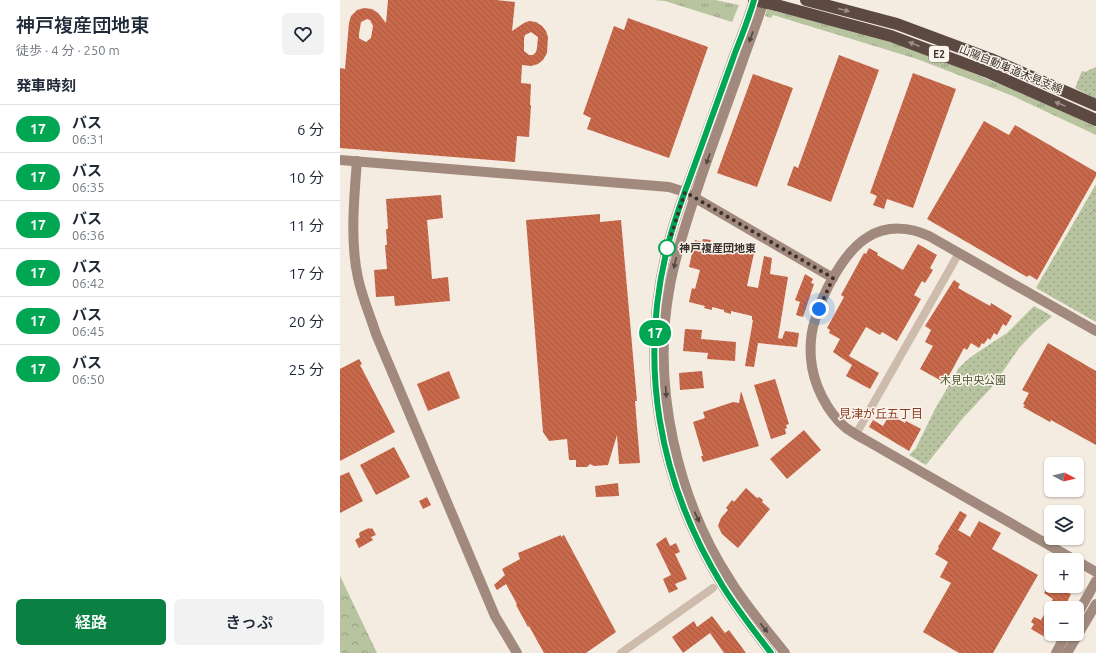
<!DOCTYPE html>
<html lang="ja">
<meta charset="utf-8">
<style>
body{margin:0;font-family:Ubuntu,"Noto Sans JP",sans-serif;background:#f2f2f3;color:#1f2937;height:100vh;display:flex;flex-direction:column;font-size:15px;white-space:nowrap}
*{box-sizing:border-box;margin:0}
p{font-size:13px;color:#747a83}
.icon{flex:none;width:22px;height:22px;fill:none;stroke:currentColor;stroke-width:2;stroke-linecap:round;stroke-linejoin:round}
.map{position:relative;flex:1;overflow:hidden}
.panel{display:flex;flex-direction:column;background:#fff;width:340px}
.panel>*{flex:none}
.badge{padding:0 8px;border-radius:13px;font-size:14px;line-height:26px}
.needle{width:26px;rotate:97deg}
.buttons{position:absolute;left:704px;top:457px;display:grid;gap:8px}
.buttons a{display:grid;place-items:center;width:40px;height:40px;border-radius:6px;background:#fff;box-shadow:0 1px 3px #0004;font-size:20px}
.you{position:absolute;width:20px;height:20px;margin:-10px;border:3px solid #fff;border-radius:50%;background:#1a73e8;box-shadow:0 0 0 6px #1a73e833}
.map>.badge{position:absolute;translate:-50% -50%;box-shadow:0 0 0 2px #fff}
h2{padding:0 16px;font-size:15px;line-height:36px}
.round{display:grid;place-items:center;flex:none;width:42px;height:42px;border-radius:6px;background:#f2f2f3}
.headline{display:flex;align-items:center;justify-content:space-between;height:68px;padding:0 16px}
h1{font-size:19px;font-weight:600;line-height:30px}
.cta{display:flex;gap:8px;margin-top:auto;padding:8px 16px}
.cta a{flex:1;height:46px;border-radius:6px;background:#0b8043;color:#fff;font-size:16px;font-weight:600;line-height:46px;text-align:center}
.cta a+a{background:#f2f2f3;color:#1f2937}
ul{padding:0;list-style:none}
li{display:flex;align-items:center;gap:12px;height:48px;padding:0 16px;border-top:1px solid #e0e1e3}
li div{flex:1}
li b{display:block;font-size:15px}
li em{font-style:normal}
li .badge{min-width:44px;font-weight:700;text-align:center}
main{display:flex;flex:1;min-height:0}
.map>svg:first-child{display:block}
.grass{fill:url(#grass-tufts)}
.forest{fill:url(#forest-crowns)}
.park{fill:url(#park-dots)}
.building{fill:url(#building-back-hatch);fill-rule:evenodd}
.lines{fill:none;stroke-linecap:round;stroke-linejoin:round}
.path{stroke:#b9a596;stroke-width:1.5;stroke-dasharray:2 2;stroke-linecap:butt}
.street{stroke:#cdbbac;stroke-width:8}
.secondary{stroke:#a18a7d;stroke-width:10}
.highway{stroke:#5c4a42;stroke-width:12}
.highway-bridge{stroke:#5c4a42;stroke-width:12}
.oneway{fill:#9c8e87}
.oneway2{fill:#544640}
.line-casing{stroke:#fff;stroke-width:9}
.line{stroke:#00a651;stroke-width:6}
.walk{stroke:#3b302b;stroke-width:4;stroke-dasharray:0 7.2}
.stop-dot{fill:#fff;stroke:#00a651;stroke-width:2}
.labels{text-anchor:middle;stroke-width:3;stroke-linejoin:round;paint-order:stroke}
.shield{fill:#fbf5ee;stroke:#756b66;stroke-width:1}
.shield-label{font-size:10px;font-weight:bold;fill:#3b302b}
.street-label{font-size:11px;fill:#3b302b;stroke:#fbf5ee}
.stop-label{font-size:11px;font-weight:bold;fill:#3b302b;stroke:#fbf5ee;text-anchor:start}
.park-label{font-size:11px;fill:#4a5a2e;stroke:#fbf5ee}
.neighbourhood-label{font-size:12px;fill:#8c3b22;stroke:#fbf5ee}
</style>
<main>
<section class="panel">
<div class="headline"><div><h1>神戸複産団地東</h1><p>徒歩 · 4 分 · 250 m</p></div><a class="round"><svg class="icon" aria-label="heart" viewBox="0 0 24 24"><path d="M12 20l-8-8c-3-5 5-10 8-4 3-6 11-1 8 4z"/></svg></a></div>
<h2>発車時刻</h2>
<ul>
<li><span class="badge" style="background:#00a651;color:#fff">17</span><div><b>バス</b><p>06:31</p></div><em>6 分</em></li>
<li><span class="badge" style="background:#00a651;color:#fff">17</span><div><b>バス</b><p>06:35</p></div><em>10 分</em></li>
<li><span class="badge" style="background:#00a651;color:#fff">17</span><div><b>バス</b><p>06:36</p></div><em>11 分</em></li>
<li><span class="badge" style="background:#00a651;color:#fff">17</span><div><b>バス</b><p>06:42</p></div><em>17 分</em></li>
<li><span class="badge" style="background:#00a651;color:#fff">17</span><div><b>バス</b><p>06:45</p></div><em>20 分</em></li>
<li><span class="badge" style="background:#00a651;color:#fff">17</span><div><b>バス</b><p>06:50</p></div><em>25 分</em></li>
</ul>
<div class="cta"><a>経路</a><a>きっぷ</a></div>
</section>
<div class="map">
<svg width="756" height="653" viewBox="0 0 756 653">
<defs>
<pattern id="grass-tufts" width="24" height="20" patternUnits="userSpaceOnUse"><rect width="24" height="20" fill="#b8c4a0"/><path d="M3 7l-1-3M5 7V3M7 7l1-3M15 17l-1-3M17 17v-4M19 17l1-3" fill="none" stroke="#97a083"/></pattern>
<pattern id="forest-crowns" width="20" height="18" patternUnits="userSpaceOnUse"><rect width="20" height="18" fill="#b8c4a0"/><path d="M2 6a3 3 0 1 1 6 0M12 15a3 3 0 1 1 6 0" fill="none" stroke="#97a083"/></pattern>
<pattern id="park-dots" width="8" height="8" patternUnits="userSpaceOnUse"><rect width="8" height="8" fill="#b8c4a0"/><path d="M2 2h.1M6 6h.1" fill="none" stroke="#97a083" stroke-width="1.8" stroke-linecap="round"/></pattern>
<pattern id="building-back-hatch" width="6" height="6" patternUnits="userSpaceOnUse"><rect width="6" height="6" fill="#c8694b"/><path d="M-1 5l2 2M0 0l6 6M5-1l2 2" fill="none" stroke="#a4573f"/></pattern>
</defs>
<rect width="100%" height="100%" fill="#f4ebe1"/>
<g class="grass">
<path d="M314 0H375L399 5 392 22 325 1Z"/>
<path d="M427 9 545 39 577 50 717 108 756 127V135L673 96 577 59 433 15 431 18 425 16Z"/>
</g>
<path class="forest" d="M0 576 37 653H0Z"/>
<g class="park">
<path d="M756 67V99L735 88 742 71 745 72Z"/>
<path d="M756 184V322L696 288Z"/>
<path d="M694 306 712 316 695 331 679 348 652 387 623 418 586 465 569 455 576 448 595 409 619 368 627 360 638 352 667 333Z"/>
</g>
<g class="building">
<path d="M48 0H156L175 2 172 31 184 23 189 21 196 22 202 26 206 31 208 37 207 53 203 60 198 64 191 66 182 65 181 83 191 84 190 105H191L189 137 177 136 175 162 0 148V68L5 69 9 23 11 16 17 10 24 8 32 9 38 13 46 23ZM27 19 30 20 33 26 31 38 26 42 22 40 19 38V34L21 22ZM191 32 198 37 197 48 196 52 193 55H189L184 51V38L185 35Z"/>
<path d="M288 18 368 47 329 158 247 129 251 118 243 114 274 26 284 30Z"/>
<path d="M499 55 539 70 491 202 447 185 454 166 458 168Z"/>
<path d="M573 73 616 89 573 208 547 199 544 209 533 205 537 196 530 193Z"/>
<path d="M413 74 453 88 417 187 377 173Z"/>
<path d="M644 121 669 135 675 125 756 172V176L697 280 689 275 687 277 587 219Z"/>
<path d="M101 195 103 218 87 220 92 279 108 277 110 301 55 306 54 296 36 297 34 270 47 269 45 245H47L46 229H48L46 199Z"/>
<path d="M260 214V222L281 220 297 401H295L300 463 279 464 277 435 268 465 254 466 250 464 247 467H236V460H229L227 439 209 441 203 432 186 220Z"/>
<path d="M363 239 371 240 370 243 399 249 400 246 408 248 407 251 414 253 407 286 418 288 424 256 432 258 430 274 448 277 438 338 442 339 445 331 459 333 457 347 418 343 414 367 405 366 413 320H412V316L391 311V314L384 312V310L372 307V310L364 308 365 306 349 302 352 288 355 289 360 270 349 267 355 240 362 242Z"/>
<path d="M578 244 597 255 590 268 593 270 585 283 582 281 574 295 581 299 557 341 542 332 540 335 526 327 509 356 539 373 530 389 506 376 512 365 493 352 500 339 489 333 490 330 487 328 504 297 501 295 524 253 526 254 529 248 538 253 537 255 563 270Z"/>
<path d="M465 274 473 279 471 283 474 284 463 317 456 315 460 302 455 300Z"/>
<path d="M614 280 620 284 618 288 650 306 651 303 672 316 666 326 663 324 657 335 654 333 650 340 648 338 644 344 642 343 639 348 631 343 627 350 624 348 605 383 580 369 593 346 585 342 591 330 585 326Z"/>
<path d="M345 329 362 330 361 339 396 342 395 361 367 359 368 353 343 351Z"/>
<path d="M708 343 756 371V445L711 420 710 422 683 407 685 405 683 404 689 393 682 390Z"/>
<path d="M19 359 22 364 20 365 55 432 0 461V369Z"/>
<path d="M109 371 120 398 88 411 77 384Z"/>
<path d="M362 371 364 388 340 390 339 373Z"/>
<path d="M435 379 449 424 446 425 447 428 445 429 446 434 431 439 414 385Z"/>
<path d="M401 391 419 446 363 462 361 456H363L353 422 365 418 363 412 393 402 399 403Z"/>
<path d="M550 414 565 423 566 421 581 429 569 451 529 427 533 420 543 426Z"/>
<path d="M464 430 481 450 447 479 430 459Z"/>
<path d="M54 447 70 477 36 495 20 465Z"/>
<path d="M9 472 23 501 0 513V476Z"/>
<path d="M278 483 279 496 256 497 255 486Z"/>
<path d="M406 488 417 498 419 497 423 500 422 502 430 509 398 548 382 534 378 526 381 518 388 510 386 508 392 500 394 502Z"/>
<path d="M87 497 91 505 83 509 79 501Z"/>
<path d="M620 511 627 515 618 530 630 537 639 521 661 533 652 549 698 575 653 653H619L583 632 611 583 600 577 608 562 595 554 599 548 598 547Z"/>
<path d="M29 528 30 529 32 528 36 535 31 537 33 540 19 548 15 540 20 537 19 534 20 532Z"/>
<path d="M221 535V537L224 535 276 632 246 653H204L189 626 188 627 176 605 177 604 166 584 157 590 154 585 165 575 162 569 180 559 178 553Z"/>
<path d="M326 537 330 546 336 543 340 552 335 554 347 579 335 584 338 589 329 593 323 579 331 575 316 544Z"/>
<path d="M707 588 717 592 719 588 731 594 724 608H711V628L705 637 691 629 694 624 691 622 694 617 701 620 713 599 704 593Z"/>
<path d="M372 616 385 633 389 630 406 653H384L370 633 343 653 332 637 354 621 357 627Z"/>
</g>
<g class="lines">
<path class="path" d="M751 213 756 211"/>
<g class="street">
<path d="M516 434 619 253"/>
<path d="M281 653 373 588"/>
</g>
<g class="secondary">
<path d="M414 0C409 18 402 35 395 53 382 89 369 125 356 162 346 189 335 216 328 245 298 364 318 480 382 585 396 608 414 631 431 653"/>
<path d="M424 0C418 20 410 40 403 60 387 106 369 152 354 199 344 229 334 260 329 291 312 387 337 499 390 580 406 606 426 629 445 653"/>
<path d="M0 160 329 187 345 192 493 278"/>
<path d="M17 161C14 198 10 242 18 278 22 297 30 315 36 334L155 616 177 653"/>
<path d="M735 560 524 439C518 436 512 432 506 428 487 412 473 384 471 359 470 347 471 332 475 320 482 294 504 251 528 237 547 225 570 227 589 236L756 331"/>
<path d="M737 561 756 572"/>
<path d="M737 615 756 581"/>
<path d="M716 653 726 634"/>
<path d="M727 653 756 604"/>
</g>
<g class="highway">
<path d="M466 0 557 24 651 59 756 105"/>
<path d="M436 5 551 36 650 73 756 120"/>
</g>
<path class="highway-bridge" d="M414 0 436 5"/>
</g>
<defs><path id="oneway-solid" d="M-6-.8H1V-3.2L6.5 0L1 3.2V.8H-6Z"/></defs>
<g class="oneway">
<use href="#oneway-solid" transform="translate(504 10) rotate(15)"/>
<use href="#oneway-solid" transform="translate(574 44) rotate(-159)"/>
<use href="#oneway-solid" transform="translate(720 104) rotate(-157)"/>
</g>
<g class="oneway2">
<use href="#oneway-solid" transform="translate(411 37) rotate(110)"/>
<use href="#oneway-solid" transform="translate(368 159) rotate(110)"/>
<use href="#oneway-solid" transform="translate(335 263) rotate(103)"/>
<use href="#oneway-solid" transform="translate(326 392) rotate(86)"/>
<use href="#oneway-solid" transform="translate(357 517) rotate(65)"/>
<use href="#oneway-solid" transform="translate(424 628) rotate(51)"/>
</g>
<g class="lines">
<g class="line-casing">
<path id="line" d="M414 0C409 18 402 35 395 53 382 89 369 125 356 161 346 189 335 216 328 245 298 364 318 480 382 585 396 608 414 631 431 653"/>
</g>
<use href="#line" class="line"/>
<path class="walk" d="M327 248 345 192 493 278 479 309"/>
</g>
<circle class="stop-dot" cx="327" cy="248" r="8"/>
<g class="labels">
<rect class="shield" x="589" y="46" width="20" height="16" rx="3"/>
<g class="shield-label">
<text x="599" y="58">E2</text>
</g>
<g class="street-label">
<text transform="translate(671 69) rotate(22)" y="4">山陽自動車道木見支線</text>
</g>
<g class="stop-label">
<text x="339" y="252">神戸複産団地東</text>
</g>
<g class="park-label">
<text x="633" y="384">木見中央公園</text>
</g>
<g class="neighbourhood-label">
<text x="541" y="418">見津が丘五丁目</text>
</g>
</g>
</svg>
<div class="buttons">
<a><svg class="needle" viewBox="-14 -14 28 28"><path d="M0-13l5 13h-10z" fill="#e53935"/><path d="M0 13l5-13h-10z" fill="#747a83"/></svg></a>
<a><svg class="icon" aria-label="layers" viewBox="0 0 24 24"><path d="M12 4l9 5-9 5-9-5zM3 14l9 5 9-5"/></svg></a>
<a>+</a>
<a>−</a>
</div>
<div class="you" style="left:479px;top:309px"></div>
<b class="badge" style="left:315px;top:333px;background:#00a651;color:#fff">17</b>
</div>
</main>
